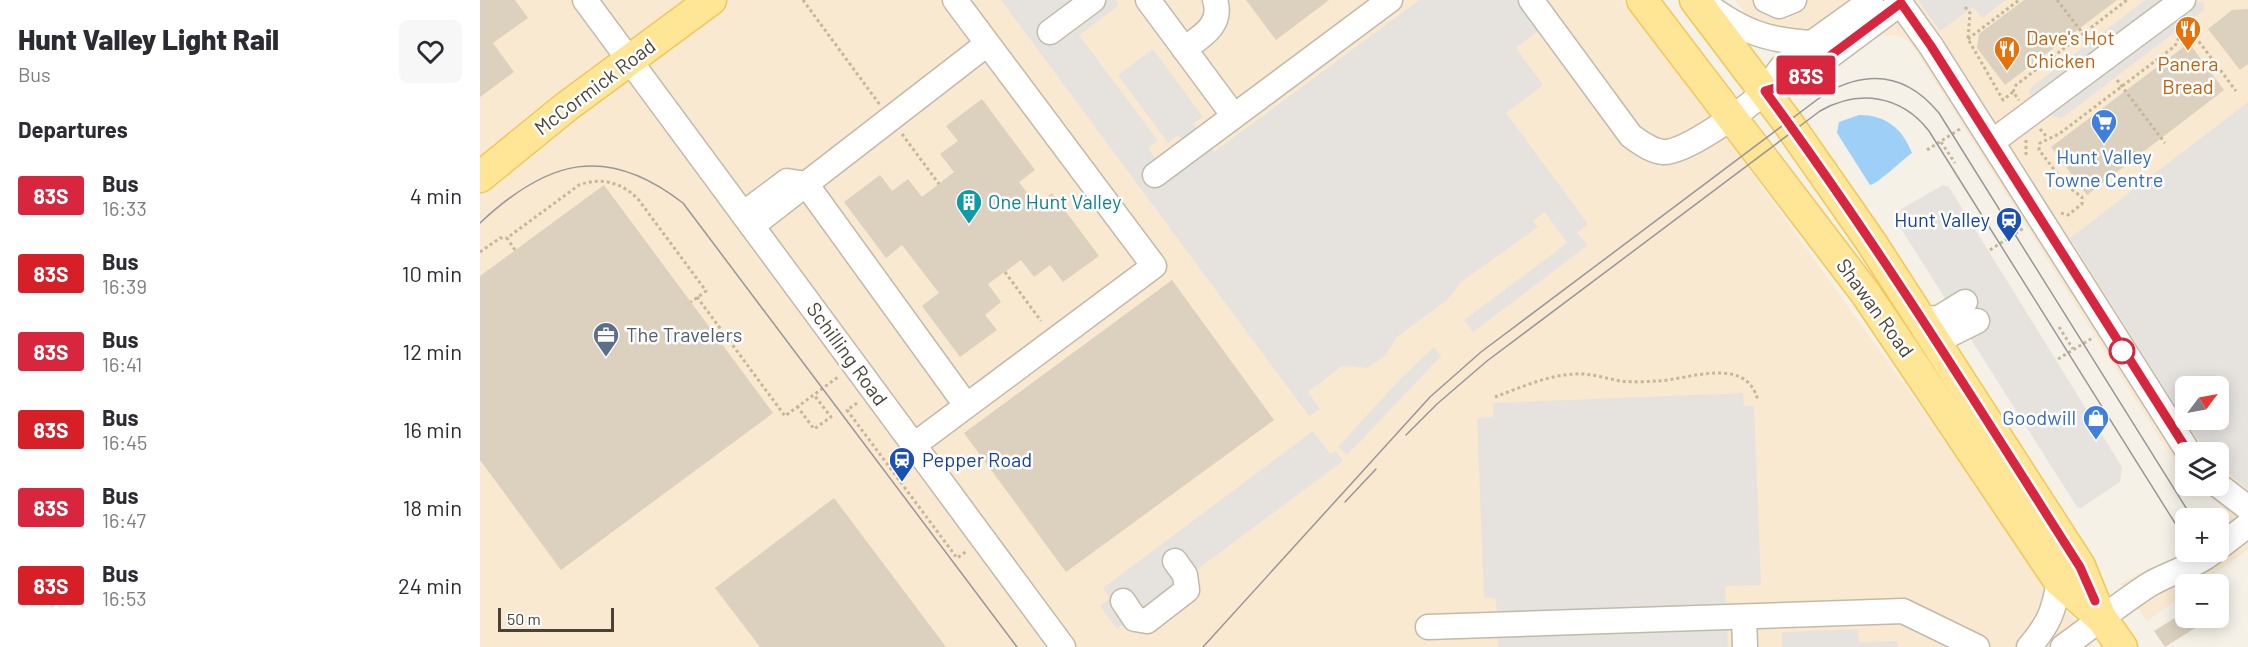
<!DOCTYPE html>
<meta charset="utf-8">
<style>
body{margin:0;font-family:Barlow,sans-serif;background:#f7f7f7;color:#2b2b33;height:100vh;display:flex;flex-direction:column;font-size:22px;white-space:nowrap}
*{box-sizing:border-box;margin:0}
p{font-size:20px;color:#7c7c81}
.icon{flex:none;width:33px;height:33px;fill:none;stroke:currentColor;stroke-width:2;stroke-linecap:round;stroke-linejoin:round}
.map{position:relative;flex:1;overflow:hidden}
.panel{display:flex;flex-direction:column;background:#fff;width:480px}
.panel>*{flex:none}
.badge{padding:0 12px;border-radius:4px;font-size:21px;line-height:39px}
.needle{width:39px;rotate:58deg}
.fabs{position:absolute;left:1695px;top:376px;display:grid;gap:12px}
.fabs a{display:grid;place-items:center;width:54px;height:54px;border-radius:9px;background:#fff;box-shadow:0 3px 15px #0003;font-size:30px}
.scale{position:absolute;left:18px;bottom:15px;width:116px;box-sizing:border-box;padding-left:6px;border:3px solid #494235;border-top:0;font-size:16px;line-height:21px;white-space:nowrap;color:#494235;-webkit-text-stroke:4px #fff;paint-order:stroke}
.map>.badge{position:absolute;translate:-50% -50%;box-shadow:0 0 0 3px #fff}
h2{padding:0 18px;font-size:22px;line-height:54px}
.round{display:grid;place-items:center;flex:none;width:63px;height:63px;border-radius:9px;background:#f7f7f7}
.summary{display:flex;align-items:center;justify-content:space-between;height:102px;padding:0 18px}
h1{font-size:28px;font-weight:800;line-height:45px}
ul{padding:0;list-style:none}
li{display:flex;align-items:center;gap:18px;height:78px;padding:0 18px}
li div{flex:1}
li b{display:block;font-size:22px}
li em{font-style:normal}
li .badge{min-width:66px;font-weight:700;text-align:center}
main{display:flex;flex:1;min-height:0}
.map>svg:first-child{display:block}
.commercial{fill:#f9e9d0;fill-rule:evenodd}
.parking{fill:#e6e3df;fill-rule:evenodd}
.water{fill:#9ecff7}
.building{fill:#dbd1be}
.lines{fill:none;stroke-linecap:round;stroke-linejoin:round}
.minor-casing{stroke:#c1baa9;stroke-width:27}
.major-casing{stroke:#efc85b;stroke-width:33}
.path{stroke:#c5b798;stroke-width:3;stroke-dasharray:3 3;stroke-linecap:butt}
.minor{stroke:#fff;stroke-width:24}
.major{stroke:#ffe596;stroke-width:30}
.tram{stroke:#979797;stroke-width:1.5}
.line-casing{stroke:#fff;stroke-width:14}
.line{stroke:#d7263d;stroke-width:9}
.stop-dot{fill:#fff;stroke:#d7263d;stroke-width:3}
.labels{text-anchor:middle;stroke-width:5;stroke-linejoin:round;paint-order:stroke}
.food-label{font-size:20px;fill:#c56008;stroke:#fff;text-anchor:start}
.street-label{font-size:20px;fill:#494235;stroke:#fff}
.shop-label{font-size:20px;fill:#366cbe;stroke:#fff}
.culture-label{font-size:20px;fill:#0d838f;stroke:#fff;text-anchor:start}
.transit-label{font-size:20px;fill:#164399;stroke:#fff;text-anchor:end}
.service-label{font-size:20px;fill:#4e5e75;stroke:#fff;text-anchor:start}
</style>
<main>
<section class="panel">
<div class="summary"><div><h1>Hunt Valley Light Rail</h1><p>Bus</p></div><a class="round"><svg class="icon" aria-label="heart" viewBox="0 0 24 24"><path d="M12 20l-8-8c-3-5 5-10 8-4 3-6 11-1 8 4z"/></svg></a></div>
<h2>Departures</h2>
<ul>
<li><span class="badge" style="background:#d7263d;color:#fff">83S</span><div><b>Bus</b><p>16:33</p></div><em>4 min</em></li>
<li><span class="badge" style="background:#d61f26;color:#fff">83S</span><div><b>Bus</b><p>16:39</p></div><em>10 min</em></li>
<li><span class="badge" style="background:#d7263d;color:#fff">83S</span><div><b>Bus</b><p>16:41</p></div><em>12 min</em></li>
<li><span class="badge" style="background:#d61f26;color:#fff">83S</span><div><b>Bus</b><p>16:45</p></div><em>16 min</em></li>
<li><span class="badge" style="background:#d7263d;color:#fff">83S</span><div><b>Bus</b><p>16:47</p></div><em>18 min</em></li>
<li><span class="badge" style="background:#d61f26;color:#fff">83S</span><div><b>Bus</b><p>16:53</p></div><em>24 min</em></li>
</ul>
</section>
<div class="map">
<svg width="1768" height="647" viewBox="0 0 1768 647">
<rect width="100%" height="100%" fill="#f5f1e7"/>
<g class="commercial">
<path d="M0 0H1142L1264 162 1613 647H0Z"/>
<path d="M1255 0H1768V550L1718 585H1706L1705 594 1667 621 1640 584 1669 568 1698 564 1751 526 1748 512 1718 486H1738V453H1706L1705 473 1703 471 1685 447 1436 51 1427 40 1416 35 1393 36 1331 82 1323 91ZM1706 387H1738V420H1706Z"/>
</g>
<g class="parking">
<path d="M521 0H635L639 5 599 35 678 141 668 148 676 159 702 139 698 135 688 143 638 75 673 49 723 117 713 124 734 152 939 0H1037L1059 30 1036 48 1063 85 1026 113 1108 224 1097 233 1108 245 993 332 984 320 1087 243 1065 212 1053 221 1058 227 981 282 967 300 917 337 905 356 887 368 862 366 828 392 840 409 829 416Z"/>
<path d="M1438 0H1526L1502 18 1493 7 1460 31Z"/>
<path d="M1665 0H1688L1559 97 1549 94 1550 88Z"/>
<path d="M1715 1 1724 3V10L1582 118 1565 114Z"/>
<path d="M1768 102V490L1739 464 1738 453H1728L1706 422 1590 238ZM1706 387H1738V420H1706Z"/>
<path d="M1463 185 1469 187 1642 467 1640 482 1601 508 1597 507 1418 224 1421 209Z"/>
<path d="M954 347 961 356 867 455 858 447 921 378Z"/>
<path d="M1263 393 1264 406H1274L1281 585 1245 586 1248 647H1018L1016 599 1004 597 997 418 1013 417V403Z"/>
<path d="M833 431 850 454 856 451 863 461 637 629 620 606 630 598 623 588Z"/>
<path d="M1378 629 1379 642 1417 641 1418 647H1302V632Z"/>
</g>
<path class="water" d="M1379 115C1406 115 1422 128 1432 153 1422 160 1399 183 1390 185L1357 133 1359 122Z"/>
<g class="building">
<path d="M0 0H35L48 18 13 43 34 72 0 97Z"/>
<path d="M766 0H849L796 40Z"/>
<path d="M1544 0H1637L1525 85 1497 48 1499 34Z"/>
<path d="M1768 9V64L1760 70 1728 29 1752 10Z"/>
<path d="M1709 43 1744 90 1607 195 1571 147Z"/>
<path d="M502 99 555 170 539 182 556 205 572 193 619 256 583 282 570 265 554 277 541 260 508 284 521 302 505 315 517 330 480 357 442 306 459 293 422 245 406 258 364 202 400 175 412 191 428 179 442 197 474 172 460 154 478 141 466 126Z"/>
<path d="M124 185 293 413 81 570 0 460V276Z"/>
<path d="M692 280 794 420 586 572 484 433Z"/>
<path d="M354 498 466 647H280L235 588Z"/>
<path d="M1706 611V618H1731L1685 647 1674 631Z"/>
</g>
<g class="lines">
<g class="minor-casing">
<g id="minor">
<path d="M105 0 583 647"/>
<path d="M668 0 754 116"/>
<path d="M1051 0 1151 136C1161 143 1171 151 1183 152 1206 153 1267 108 1284 92 1292 84 1296 73 1303 66 1330 42 1363 22 1391 0"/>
<path d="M1286 0 1299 6 1314 0"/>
<path d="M1418 0 1451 46 1709 453"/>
<path d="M1224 3C1263 32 1287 41 1335 43"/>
<path d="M570 32 613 0"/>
<path d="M704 49C722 36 743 25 735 0"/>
<path d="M1285 91 1315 82 1421 3"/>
<path d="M1512 142 1703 0"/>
<path d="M675 175 910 0"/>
<path d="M263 214 307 181 326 184 272 226"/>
<path d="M1441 319 1459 318 1485 302"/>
<path d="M1455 342 1497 321"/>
<path d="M486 405 326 184 507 44"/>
<path d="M434 445 674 266 475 0"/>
<path d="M1738 485 1768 508"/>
<path d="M1738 548 1768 525"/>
<path d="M643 601 655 619 667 621 707 590 705 575 695 561"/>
<path d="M1264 617 1265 647"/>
<path d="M948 627 1423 611 1497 647"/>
<path d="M1549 647C1569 624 1574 611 1579 581"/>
<path d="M1583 647C1611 627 1638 605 1667 586 1689 572 1711 569 1733 552"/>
</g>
</g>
<g class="major-casing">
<g id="major">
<path d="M1162 0 1386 294 1579 581 1622 619 1642 647"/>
<path d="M1215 0 1308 123 1391 242 1600 566 1619 613"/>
<path d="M0 177 86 107 231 0"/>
</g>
</g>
<g class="path">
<path d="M323 0 400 105"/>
<path d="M1577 0 1608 40"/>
<path d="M1485 7 1490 13 1488 39 1523 100 1533 92 1539 100"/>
<path d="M1708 27 1756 91"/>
<path d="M1488 39 1539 0"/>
<path d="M1637 80 1685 143"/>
<path d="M1533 92 1536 85 1647 0"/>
<path d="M1560 129 1567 137"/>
<path d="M422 134 459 184"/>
<path d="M1546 140V157"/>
<path d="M1461 142 1475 163"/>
<path d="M1447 150 1480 129"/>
<path d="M1581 213 1588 215 1602 204V197L1587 186 1559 150 1560 143 1579 134 1695 46 1702 31"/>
<path d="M35 250 27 238 99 185C121 177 141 182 158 199L226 291 211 302"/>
<path d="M1510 250 1544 228"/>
<path d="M0 252 20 238H27"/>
<path d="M525 272 561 321"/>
<path d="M217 297 305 416 358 377"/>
<path d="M1579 327 1593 349"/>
<path d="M1578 359 1614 337"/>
<path d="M1015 397C1039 388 1068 375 1095 374 1109 373 1125 378 1140 381 1152 382 1165 382 1177 381 1208 380 1267 354 1278 401"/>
<path d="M377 403 367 410 477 558 487 551"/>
<path d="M317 406 334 429 351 417 334 395"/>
</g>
<use href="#minor" class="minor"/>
<use href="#major" class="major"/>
<g class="tram">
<path d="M0 223C67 160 126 143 203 203L537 647"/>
<path d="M926 435 957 404 1007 361 1340 111C1379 89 1421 95 1449 131L1705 539"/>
<path d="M865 502 896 469"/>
<path d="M723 647 950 397 1001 352 1346 93C1389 69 1427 74 1459 113L1713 519"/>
</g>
</g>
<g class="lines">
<g class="line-casing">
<path id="line" d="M1615 601 1600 567C1498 407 1398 244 1285 91L1315 82 1421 3 1451 46 1709 453"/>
</g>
<use href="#line" class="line"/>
</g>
<defs>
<g id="restaurant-pin" transform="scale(1.35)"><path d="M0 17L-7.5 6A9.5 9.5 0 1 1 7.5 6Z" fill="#e8710a" stroke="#fff"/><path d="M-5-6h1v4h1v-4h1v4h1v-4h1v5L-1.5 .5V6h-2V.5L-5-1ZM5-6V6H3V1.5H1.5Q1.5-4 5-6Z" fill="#fff"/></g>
<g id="supermarket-pin" transform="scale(1.35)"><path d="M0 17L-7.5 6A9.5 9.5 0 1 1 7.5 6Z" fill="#3f7fe0" stroke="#fff"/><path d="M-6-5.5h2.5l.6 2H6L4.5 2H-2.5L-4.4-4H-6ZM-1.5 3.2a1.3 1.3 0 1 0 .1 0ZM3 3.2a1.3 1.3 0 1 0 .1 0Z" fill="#fff"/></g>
<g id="building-pin" transform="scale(1.35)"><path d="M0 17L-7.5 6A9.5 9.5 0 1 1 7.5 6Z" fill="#0f9aa8" stroke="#fff"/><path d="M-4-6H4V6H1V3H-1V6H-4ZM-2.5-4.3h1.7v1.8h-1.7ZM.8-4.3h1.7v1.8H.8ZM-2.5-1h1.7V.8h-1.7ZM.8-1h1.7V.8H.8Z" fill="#fff"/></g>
<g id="station-pin" transform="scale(1.35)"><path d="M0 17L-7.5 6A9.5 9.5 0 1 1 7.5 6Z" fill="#1a4fb4" stroke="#fff"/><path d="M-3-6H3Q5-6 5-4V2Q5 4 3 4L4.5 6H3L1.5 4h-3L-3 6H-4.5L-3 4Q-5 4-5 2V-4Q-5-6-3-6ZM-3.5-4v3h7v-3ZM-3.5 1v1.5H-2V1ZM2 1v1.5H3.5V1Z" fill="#fff"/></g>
<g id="office-pin" transform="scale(1.35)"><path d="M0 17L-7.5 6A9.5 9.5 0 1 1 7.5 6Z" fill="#5c6f8a" stroke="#fff"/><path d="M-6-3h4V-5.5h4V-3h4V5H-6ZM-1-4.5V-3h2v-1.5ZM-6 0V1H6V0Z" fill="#fff"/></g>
<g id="shop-pin" transform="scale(1.35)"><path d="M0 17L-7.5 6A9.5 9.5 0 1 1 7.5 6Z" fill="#3f7fe0" stroke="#fff"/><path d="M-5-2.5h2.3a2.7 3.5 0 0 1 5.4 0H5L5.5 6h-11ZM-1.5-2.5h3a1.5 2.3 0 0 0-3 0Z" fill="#fff"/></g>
</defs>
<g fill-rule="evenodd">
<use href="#restaurant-pin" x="1708" y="29"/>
<use href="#restaurant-pin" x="1527" y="49"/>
<use href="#supermarket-pin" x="1624" y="122"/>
<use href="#building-pin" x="489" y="202"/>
<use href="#station-pin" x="1529" y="220"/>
<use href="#office-pin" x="126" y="335"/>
<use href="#shop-pin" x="1616" y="418"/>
<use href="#station-pin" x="422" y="460"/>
</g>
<circle class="stop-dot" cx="1642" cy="351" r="12"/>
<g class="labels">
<g class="food-label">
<text x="1546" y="45">Dave's Hot<tspan x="1546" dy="23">Chicken</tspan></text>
<text x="1708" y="71" text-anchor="middle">Panera<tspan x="1708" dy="23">Bread</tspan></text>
</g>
<g class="street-label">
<text transform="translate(115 87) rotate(-37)" y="7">McCormick Road</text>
<text transform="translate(1395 308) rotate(54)" y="7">Shawan Road</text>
<text transform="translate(367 354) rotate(54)" y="7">Schilling Road</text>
</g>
<g class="shop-label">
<text x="1624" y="164">Hunt Valley<tspan x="1624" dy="23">Towne Centre</tspan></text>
<text x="1596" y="425" text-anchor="end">Goodwill</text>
</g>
<g class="culture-label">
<text x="508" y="209">One Hunt Valley</text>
</g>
<g class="transit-label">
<text x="1510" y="227">Hunt Valley</text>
<text x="442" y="467" text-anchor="start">Pepper Road</text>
</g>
<g class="service-label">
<text x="146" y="342">The Travelers</text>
</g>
</g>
</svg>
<div class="fabs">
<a><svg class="needle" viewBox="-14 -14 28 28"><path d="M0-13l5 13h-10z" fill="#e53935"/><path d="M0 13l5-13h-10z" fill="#7c7c81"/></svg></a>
<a><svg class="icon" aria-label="layers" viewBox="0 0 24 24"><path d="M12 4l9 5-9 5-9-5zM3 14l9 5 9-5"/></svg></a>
<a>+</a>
<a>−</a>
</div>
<div class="scale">50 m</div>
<b class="badge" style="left:1326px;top:75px;background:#d7263d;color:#fff">83S</b>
</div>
</main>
